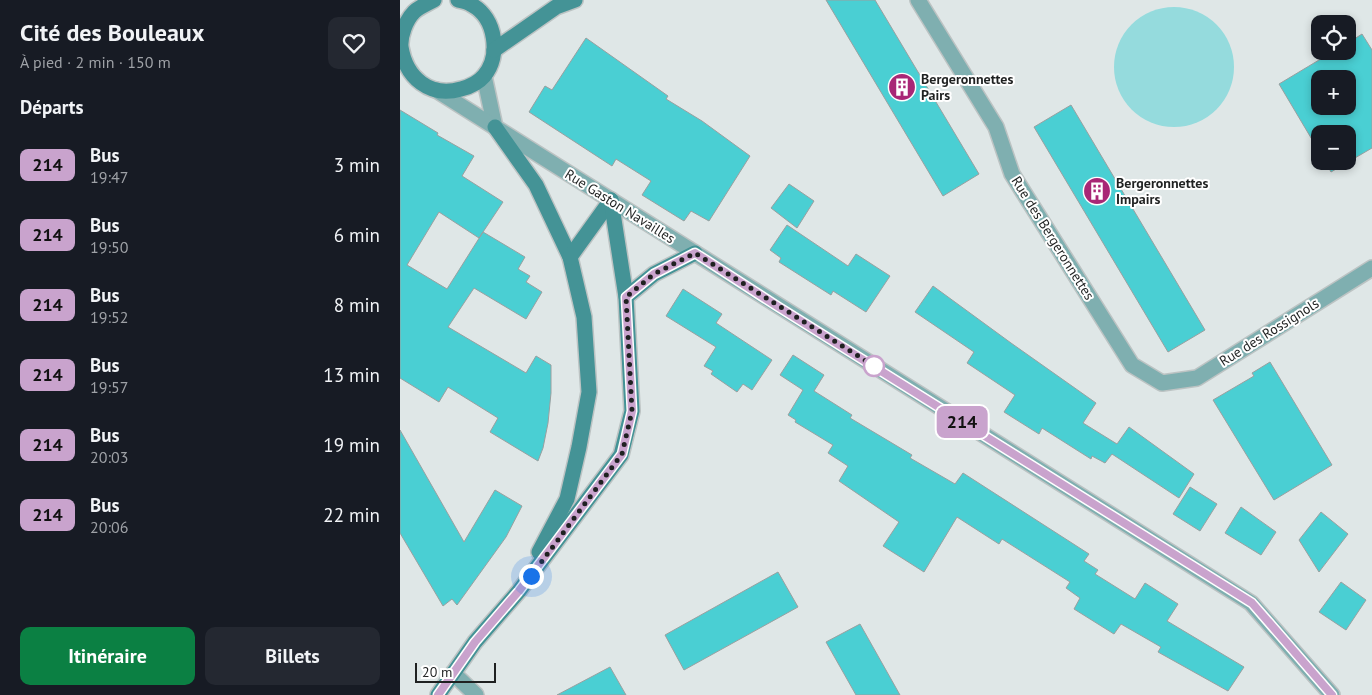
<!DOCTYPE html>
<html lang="fr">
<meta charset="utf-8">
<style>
body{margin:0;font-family:"PT Sans",sans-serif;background:#242831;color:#f1f3f6;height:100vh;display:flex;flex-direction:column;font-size:19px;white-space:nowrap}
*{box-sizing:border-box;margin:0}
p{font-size:16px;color:#9ea1a6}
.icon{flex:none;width:28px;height:28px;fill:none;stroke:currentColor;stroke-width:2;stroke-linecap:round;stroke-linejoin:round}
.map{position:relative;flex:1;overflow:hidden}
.drawer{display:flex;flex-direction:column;background:#171b24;width:400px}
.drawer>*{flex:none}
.badge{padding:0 10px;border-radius:8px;font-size:18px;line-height:32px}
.controls{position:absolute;left:911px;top:15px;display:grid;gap:10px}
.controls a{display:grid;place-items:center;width:45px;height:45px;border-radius:10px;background:#171b24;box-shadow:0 2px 8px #0003;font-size:25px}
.scale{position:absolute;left:15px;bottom:12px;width:81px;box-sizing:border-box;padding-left:5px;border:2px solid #1f2121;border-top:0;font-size:14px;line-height:18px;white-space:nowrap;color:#1f2121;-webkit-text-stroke:4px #fff;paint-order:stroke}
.you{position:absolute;width:25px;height:25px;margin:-12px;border:4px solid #fff;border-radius:50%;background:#1a73e8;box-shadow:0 0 0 8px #1a73e833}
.map>.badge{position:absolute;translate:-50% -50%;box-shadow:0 0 0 2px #fff}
h2{padding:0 20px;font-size:19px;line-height:45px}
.round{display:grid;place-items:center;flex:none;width:52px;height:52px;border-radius:10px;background:#242831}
.head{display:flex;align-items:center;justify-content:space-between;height:85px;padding:0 20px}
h1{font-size:24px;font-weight:600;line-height:38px}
.action{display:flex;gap:10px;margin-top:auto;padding:10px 20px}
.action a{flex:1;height:58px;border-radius:10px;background:#0b8043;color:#fff;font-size:20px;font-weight:600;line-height:58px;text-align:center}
.action a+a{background:#242831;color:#f1f3f6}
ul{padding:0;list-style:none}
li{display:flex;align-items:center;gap:15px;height:70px;padding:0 20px}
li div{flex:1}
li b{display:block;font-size:19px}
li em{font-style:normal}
li .badge{min-width:55px;font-weight:700;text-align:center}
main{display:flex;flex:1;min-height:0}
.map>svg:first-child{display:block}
.green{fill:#95dbdd}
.building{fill:#4acfd3;stroke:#99a0a0;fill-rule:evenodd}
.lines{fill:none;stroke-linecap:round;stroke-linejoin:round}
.street-casing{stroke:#bcc3c3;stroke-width:18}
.secondary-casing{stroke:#bcc3c3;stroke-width:18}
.street{stroke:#7fafb0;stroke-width:15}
.secondary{stroke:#449396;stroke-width:15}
.line-casing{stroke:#fff;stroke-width:11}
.line{stroke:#c9a3cd;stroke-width:8}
.walk{stroke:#1f2121;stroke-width:5;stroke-dasharray:0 9}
.stop-dot{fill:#fff;stroke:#c9a3cd;stroke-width:2.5}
.labels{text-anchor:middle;stroke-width:4;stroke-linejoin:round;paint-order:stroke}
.poi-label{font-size:14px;font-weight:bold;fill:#1f2121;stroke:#fff;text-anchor:start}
.street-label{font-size:14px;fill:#1f2121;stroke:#fff}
</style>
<main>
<section class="drawer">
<div class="head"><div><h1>Cité des Bouleaux</h1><p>À pied · 2 min · 150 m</p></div><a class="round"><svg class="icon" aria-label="heart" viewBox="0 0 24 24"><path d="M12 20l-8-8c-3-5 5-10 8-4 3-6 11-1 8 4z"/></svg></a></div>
<h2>Départs</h2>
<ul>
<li><span class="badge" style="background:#c9a3cd;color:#111">214</span><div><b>Bus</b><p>19:47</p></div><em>3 min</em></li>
<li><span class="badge" style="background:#c9a3cd;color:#111">214</span><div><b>Bus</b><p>19:50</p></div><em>6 min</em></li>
<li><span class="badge" style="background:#c9a3cd;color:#111">214</span><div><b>Bus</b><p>19:52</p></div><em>8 min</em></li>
<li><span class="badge" style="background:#c9a3cd;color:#111">214</span><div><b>Bus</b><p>19:57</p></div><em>13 min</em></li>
<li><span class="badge" style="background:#c9a3cd;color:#111">214</span><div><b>Bus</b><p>20:03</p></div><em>19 min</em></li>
<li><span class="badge" style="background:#c9a3cd;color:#111">214</span><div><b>Bus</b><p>20:06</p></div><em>22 min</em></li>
</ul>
<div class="action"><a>Itinéraire</a><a>Billets</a></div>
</section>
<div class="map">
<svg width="972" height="695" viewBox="0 0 972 695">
<rect width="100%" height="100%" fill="#dfe7e7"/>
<circle class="green" cx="774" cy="67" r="60"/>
<g class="building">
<path d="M426 0H475L579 174 543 196Z"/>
<path d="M962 34 972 50V148L931 172 925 161H948V134H920V153L879 84 934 51H948V43ZM920 79H948V106H920Z"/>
<path d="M186 38 268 96 266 99 302 121 350 156 309 221 291 211 284 221 242 195 251 181 216 159 212 166 129 112 145 86 152 90Z"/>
<path d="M671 105 805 330 768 352 634 127Z"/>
<path d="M0 110 38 133 37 135 74 156 62 176 103 202 79 238 39 212 7 265 47 289 83 232 125 257 118 269 130 276 126 282 142 292 126 319 74 288 48 327 126 373 136 356 151 365V393L148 423 143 448 138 461 90 432 98 418 48 387 39 402 0 378Z"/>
<path d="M389 184 414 201 397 228 371 208Z"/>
<path d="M387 225 448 266 456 254 490 276 466 312 433 291 431 295 379 262 381 258 370 250Z"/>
<path d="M533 286 611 343 696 403 683 423 717 444 729 427 794 474 779 498 712 454 705 463 692 456 691 459 642 428 639 434 604 412 615 395 567 363 574 352 515 312Z"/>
<path d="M283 289 322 314 316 323 372 360 352 390 343 384 337 392 311 374 313 371 304 366 316 347 266 316Z"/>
<path d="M393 355 424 375 414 391 452 415 450 418 512 455 510 458 555 484 563 473 689 554 684 561 698 570 695 574 735 599 745 583 778 604 767 621 844 667 828 691 758 652 761 647 721 624 714 634 674 609 680 598 666 588 670 582 602 539 599 544 557 517 524 572 483 546 499 522 439 481 448 466 428 453 433 445 395 422 396 420 388 415 403 390 380 375Z"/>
<path d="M870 362 932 465 874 500 813 400 854 376 852 373Z"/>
<path d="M0 430 64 542 95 490 122 506 106 537 57 605 52 599 43 606 0 533Z"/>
<path d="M790 487 817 504 800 531 773 514Z"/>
<path d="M841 507 876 532 861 555 825 533Z"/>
<path d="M921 512 948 534 919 572 899 540Z"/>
<path d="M378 572 398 607 284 670 265 635Z"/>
<path d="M941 582 966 600 946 630 919 612Z"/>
<path d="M460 624 500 695H456L426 642Z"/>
<path d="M210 667 226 695H157Z"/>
</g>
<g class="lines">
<g class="street-casing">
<g id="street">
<path d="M518 0 596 127 612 174 732 365 762 383 797 378 972 268"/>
<path d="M84 76 95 127"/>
<path d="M36 90 851 603 932 695"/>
<path d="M53 673 76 695"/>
</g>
</g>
<g class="secondary-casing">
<g id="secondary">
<path d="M34 0C27 4 19 7 14 12 6 20 0 36 1 47 6 78 30 98 61 89 69 87 78 83 84 76 101 56 96 18 72 5 68 2 62 1 58 0"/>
<path d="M94 50 156 7 175 0"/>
<path d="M95 127 136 185 170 257 184 317 189 392 179 447 167 499 139 552"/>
<path d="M170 257 211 200"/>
<path d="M226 297 254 274 295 253"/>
<path d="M38 695 75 642 119 591 221 455 232 411 226 297 211 200"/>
</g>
</g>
<use href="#street" class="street"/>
<use href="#secondary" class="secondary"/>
</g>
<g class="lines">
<g class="line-casing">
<path id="line" d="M38 695 75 642 119 591 222 454 232 411 226 297 254 274 295 253 377 306 852 603 932 695"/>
</g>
<use href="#line" class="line"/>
<path class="walk" d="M131 576 222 454 232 411 226 297 254 274 295 253 474 366"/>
</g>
<defs>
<g id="building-disc" transform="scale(1.4375)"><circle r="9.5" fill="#a82776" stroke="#fff"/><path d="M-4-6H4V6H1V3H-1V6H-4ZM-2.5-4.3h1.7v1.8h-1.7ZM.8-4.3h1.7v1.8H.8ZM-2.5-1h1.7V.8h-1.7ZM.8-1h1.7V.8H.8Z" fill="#fff"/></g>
</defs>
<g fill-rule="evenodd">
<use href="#building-disc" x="502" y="87"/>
<use href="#building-disc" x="697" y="191"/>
</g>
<circle class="stop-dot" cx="474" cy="366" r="10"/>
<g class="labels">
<g class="poi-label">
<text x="521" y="84">Bergeronnettes<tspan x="521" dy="16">Pairs</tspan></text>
<text x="716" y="188">Bergeronnettes<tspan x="716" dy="16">Impairs</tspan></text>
</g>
<g class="street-label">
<text transform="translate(220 206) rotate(32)" y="5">Rue Gaston Navailles</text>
<text transform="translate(653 238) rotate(58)" y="5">Rue des Bergeronnettes</text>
<text transform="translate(869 332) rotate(-32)" y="5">Rue des Rossignols</text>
</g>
</g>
</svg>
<div class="controls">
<a><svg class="icon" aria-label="locate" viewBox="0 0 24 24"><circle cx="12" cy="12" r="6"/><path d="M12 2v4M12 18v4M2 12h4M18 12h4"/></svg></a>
<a>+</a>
<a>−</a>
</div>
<div class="scale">20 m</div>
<div class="you" style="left:131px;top:576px"></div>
<b class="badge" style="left:562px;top:422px;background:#c9a3cd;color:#111">214</b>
</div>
</main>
